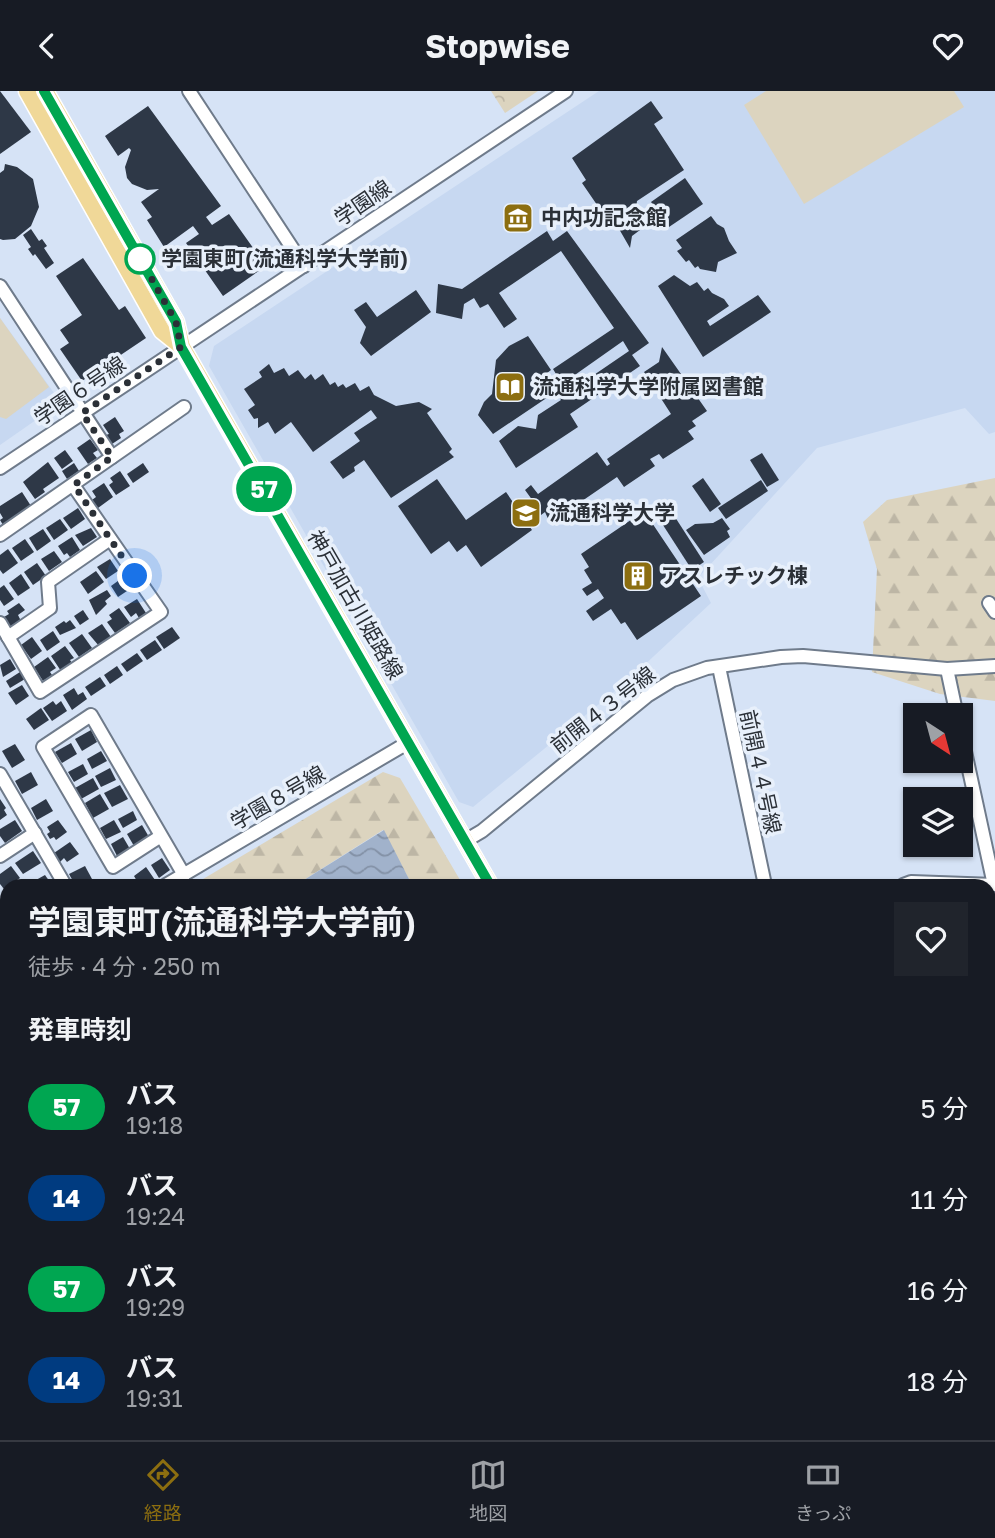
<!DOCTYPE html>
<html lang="ja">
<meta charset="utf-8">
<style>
body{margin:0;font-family:"Golos Text","Noto Sans JP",sans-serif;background:#20242c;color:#f1f3f6;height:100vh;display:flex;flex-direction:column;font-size:26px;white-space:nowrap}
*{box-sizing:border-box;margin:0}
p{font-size:23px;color:#9ea1a6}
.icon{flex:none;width:38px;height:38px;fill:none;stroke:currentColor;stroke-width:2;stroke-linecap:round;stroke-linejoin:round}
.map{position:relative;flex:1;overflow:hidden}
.panel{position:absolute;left:0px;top:788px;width:996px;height:562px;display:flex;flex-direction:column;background:#171b24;border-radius:21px 21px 0 0;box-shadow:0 2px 5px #0004}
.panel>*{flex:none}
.badge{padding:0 14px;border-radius:23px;font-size:24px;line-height:46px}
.needle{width:46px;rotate:144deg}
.buttons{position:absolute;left:903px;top:612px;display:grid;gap:14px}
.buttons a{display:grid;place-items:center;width:70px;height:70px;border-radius:0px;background:#171b24;box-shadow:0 2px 5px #0004;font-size:35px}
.you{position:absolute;width:35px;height:35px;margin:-18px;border:5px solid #fff;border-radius:50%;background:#1a73e8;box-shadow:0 0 0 10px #1a73e833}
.map>.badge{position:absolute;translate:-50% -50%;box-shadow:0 0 0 4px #fff}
h2{padding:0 28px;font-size:26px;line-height:63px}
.round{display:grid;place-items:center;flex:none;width:74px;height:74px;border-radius:0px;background:#20242c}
.head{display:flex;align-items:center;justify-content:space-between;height:119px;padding:0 28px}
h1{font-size:33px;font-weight:700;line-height:52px}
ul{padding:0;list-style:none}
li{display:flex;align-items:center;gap:21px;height:91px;padding:0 28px}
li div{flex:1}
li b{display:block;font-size:26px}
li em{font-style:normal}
li .badge{min-width:77px;font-weight:700;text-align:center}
header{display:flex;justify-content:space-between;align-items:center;height:91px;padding:0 28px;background:#171b24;font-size:32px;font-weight:700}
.menu{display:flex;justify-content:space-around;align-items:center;height:98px;border-top:2px solid #363941;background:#171b24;font-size:19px;color:#9ea1a6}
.menu a{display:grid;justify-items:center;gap:4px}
.menu .current{color:#8c6e10}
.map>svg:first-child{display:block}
.built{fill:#c7d8f1}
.green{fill:#dcd4bf}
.forest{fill:url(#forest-firs)}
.park{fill:url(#park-crowns)}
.water{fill:url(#water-waves)}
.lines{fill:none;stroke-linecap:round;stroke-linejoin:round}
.river{stroke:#a1b2cb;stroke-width:21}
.building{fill:#2e3847}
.minor-casing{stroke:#6f7b8b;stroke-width:16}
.major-casing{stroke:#fff;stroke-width:19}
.minor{stroke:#fff;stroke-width:12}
.major{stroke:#f0d898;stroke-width:16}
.line-casing{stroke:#fff;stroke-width:16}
.line{stroke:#00a651;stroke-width:10}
.walk{stroke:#2b3037;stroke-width:7;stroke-dasharray:0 12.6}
.stop-dot{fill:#fff;stroke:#00a651;stroke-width:3.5}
.labels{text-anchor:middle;stroke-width:7;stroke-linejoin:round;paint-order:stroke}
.street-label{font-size:21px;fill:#2b3037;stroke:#e8f0fb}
.poi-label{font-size:21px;font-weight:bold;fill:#2b3037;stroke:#e8f0fb;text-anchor:start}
.stop-label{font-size:21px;font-weight:bold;fill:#2b3037;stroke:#e8f0fb;text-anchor:start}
</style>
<header><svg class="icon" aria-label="back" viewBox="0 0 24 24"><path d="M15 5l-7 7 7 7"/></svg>Stopwise<svg class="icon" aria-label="heart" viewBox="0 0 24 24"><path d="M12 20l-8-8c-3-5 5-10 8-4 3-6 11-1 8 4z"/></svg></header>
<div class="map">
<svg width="995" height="1349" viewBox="0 0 995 1349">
<defs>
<pattern id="forest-firs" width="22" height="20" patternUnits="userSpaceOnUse" patternTransform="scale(1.75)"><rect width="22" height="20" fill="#dcd4bf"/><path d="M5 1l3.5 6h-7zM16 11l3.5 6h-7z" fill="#bdb6a5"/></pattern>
<pattern id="park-crowns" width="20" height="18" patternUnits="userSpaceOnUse" patternTransform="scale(1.75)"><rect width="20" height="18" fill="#dcd4bf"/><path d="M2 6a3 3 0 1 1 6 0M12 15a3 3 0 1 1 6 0" fill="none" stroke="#bdb6a5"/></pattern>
<pattern id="water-waves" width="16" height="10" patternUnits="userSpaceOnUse" patternTransform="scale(1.75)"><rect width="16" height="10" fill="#a1b2cb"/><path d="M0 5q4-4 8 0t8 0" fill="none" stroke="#8391a6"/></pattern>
</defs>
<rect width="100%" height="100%" fill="#d6e3f6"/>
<g class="built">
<path d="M599 0H995V341L989 343 965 317 817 357 698 487 711 512 626 591 473 716 459 711 209 275 214 255Z"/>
<path d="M0 227 59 309 56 315 0 354Z"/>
</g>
<g class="green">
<path d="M766 0H954L964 16 804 113 744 14Z"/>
<path d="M0 227 49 296 6 328 0 326Z"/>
</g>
<g class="forest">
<path d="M995 387V610L940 603 872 581 877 478 863 431 887 409Z"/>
<path d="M383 681 400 687 463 794H412L383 739 296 794H193Z"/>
<path d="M989 807H995V1163L989 1168Z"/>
<path d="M7 1168V1224L0 1227V1173Z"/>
<path d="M7 1253V1342H897L893 1349H0V1258Z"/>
</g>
<path class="park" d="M491 0H538L505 22Z"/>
<path class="water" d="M384 739 412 794H296Z"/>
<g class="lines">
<path class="river" d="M989 803H995"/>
</g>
<g class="building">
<path d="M0 0 31 41 0 63Z"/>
<path d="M651 10 663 27 654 33 684 79 637 110 634 131 640 139 632 145 630 157 611 124 606 127 582 92 586 89 572 67Z"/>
<path d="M148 15 221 115 206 126 212 134 229 123 266 175 223 205 186 152 199 143 193 135 164 156 147 129 152 126 141 111 159 98 147 99 132 93 127 87 125 76 131 59 129 57 118 65 105 45Z"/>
<path d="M5 73 17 76 33 88 39 116 31 135 15 148 3 149 0 148V82L4 79Z"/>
<path d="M685 87 703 113 669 136 651 111Z"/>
<path d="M711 125 717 133 724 137 729 150 737 162 718 171 716 181 700 178 698 175 695 177 689 169 686 171 677 160 682 157 676 149Z"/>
<path d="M31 138 39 150 42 148 47 155 44 157 54 172 46 178 35 163 33 165 28 158 31 156 23 144Z"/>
<path d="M547 140 553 150 567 140 649 252 632 264 640 275 570 323 578 336 516 377 499 350 518 335 536 338 538 324 561 309 553 297 559 293 566 303 629 260 623 250 562 293 553 278 614 237 561 160 499 202 517 228 504 237 488 213 480 217 474 207 464 213 462 228 436 222 438 193 462 198Z"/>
<path d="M83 167 119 219 125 215 146 247 82 290 60 258 69 252 60 239 82 224 56 185Z"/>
<path d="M674 184 690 195 697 191 704 200 708 197 712 202 724 208 729 215 707 230 710 235 758 204 771 221 703 266 658 195Z"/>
<path d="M416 199 431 221 371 265 360 252 366 236 354 219 366 211 377 226Z"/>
<path d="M528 245 551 279 542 286 554 302 493 343 478 324 484 311 492 303 496 269 509 255Z"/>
<path d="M662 256 707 320 692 330 696 335 688 340 694 348 663 368 659 363 650 368 655 375 624 396 617 386 550 432 545 421 541 424 539 421 537 423 533 410 525 399 531 394 538 403 597 361 607 375 610 373 607 368 671 323 644 281 659 271Z"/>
<path d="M269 273 274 282 284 277 289 285 298 279 305 288 311 283 315 289 323 283 330 294 335 291 338 296 343 293 346 297 355 292 360 300 369 295 374 304 396 315 419 311 432 318 427 322 452 358 449 361 454 366 391 407 364 369 354 376 355 380 343 388 330 371 360 350 354 342 377 327 371 319 313 361 291 331 275 343 268 331 258 337V327L254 328 248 319 255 314 244 298 262 286 259 281Z"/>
<path d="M115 326 124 340 119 343 121 347 112 353 106 344 109 343 103 334Z"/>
<path d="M90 348 98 359 93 362 97 367 88 373 77 357Z"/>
<path d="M65 359 73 370 62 378 54 367Z"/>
<path d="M762 362 779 389 767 396 750 369Z"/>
<path d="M48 371 59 387 43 398 45 401 35 408 23 391Z"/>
<path d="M74 372 79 380 67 388 62 380Z"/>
<path d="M143 372 149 381 133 392 127 383Z"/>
<path d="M120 380 130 395 116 404 109 394 113 391 110 387Z"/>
<path d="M703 387 721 413 710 421 692 395Z"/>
<path d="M437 388 466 429 506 401 532 439 481 476 466 454 457 461 449 450 431 463 398 415Z"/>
<path d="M761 389 768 400 726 428 718 417Z"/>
<path d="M104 392 113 406 98 417 92 409 96 406 92 400Z"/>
<path d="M22 401 31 415 3 434 0 429 3 427 0 422V415Z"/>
<path d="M664 409 704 471 692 479 652 417Z"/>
<path d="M78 417 85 428 71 438 63 427Z"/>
<path d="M644 420 701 505 637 549 625 531 621 533 611 518 593 530 586 520 604 507 598 498 587 505 582 498 592 492 584 479 589 476 581 463Z"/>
<path d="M722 427 730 438 727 440 730 446 704 464 686 439 695 433 713 432Z"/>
<path d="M60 428 68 439 54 449 46 437Z"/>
<path d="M91 437 97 446 83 455 75 444Z"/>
<path d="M43 438 51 450 37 460 29 447Z"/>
<path d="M72 446 80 459 70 466 67 462 64 464 58 455Z"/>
<path d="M25 448 34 461 21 470 12 457Z"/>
<path d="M8 458 18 472 3 483 0 479V464Z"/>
<path d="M54 460 62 471 49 480 41 468Z"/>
<path d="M110 468 118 480 106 488 97 476Z"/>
<path d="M37 472 46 485 33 494 24 481Z"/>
<path d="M96 480 104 491 88 503 80 491Z"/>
<path d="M21 483 30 497 18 505 9 492Z"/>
<path d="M122 487 130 498 118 506 111 495Z"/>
<path d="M4 494 14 508 4 515 0 509V497Z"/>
<path d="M107 499 111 505 105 510 107 513 96 524 89 509Z"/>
<path d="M137 508 146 522 139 527 136 522 131 526 124 516Z"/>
<path d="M19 512 25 519 18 524 21 530 11 537 4 526 9 523 7 520Z"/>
<path d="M119 517 130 532 115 542 107 531 112 528 109 524Z"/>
<path d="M83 519 89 528 80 534 74 525Z"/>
<path d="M70 529 76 537 60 544 55 536 64 530 66 532Z"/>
<path d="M102 533 111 546 99 555 88 542Z"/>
<path d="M172 536 180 547 164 558 156 546Z"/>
<path d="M53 540 60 551 47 560 40 549Z"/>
<path d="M82 543 92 557 79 566 69 552Z"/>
<path d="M32 546 42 560 31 568 21 554Z"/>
<path d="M155 549 162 559 147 569 140 559Z"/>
<path d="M65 555 74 567 70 569 72 572 61 580 51 565Z"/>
<path d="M137 562 143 570 127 581 121 573Z"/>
<path d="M48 566 56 577 50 581 52 584 43 590 34 576Z"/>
<path d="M10 568 16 578 3 586 0 574Z"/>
<path d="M117 575 123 584 110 593 104 584Z"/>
<path d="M20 581 25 588 10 597 6 590Z"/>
<path d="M100 586 106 595 91 605 85 596Z"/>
<path d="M22 594 29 605 16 614 8 602Z"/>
<path d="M74 597 78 604 83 601 87 608 72 619 63 604Z"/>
<path d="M53 610 56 614 61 610 67 620 52 630 43 617Z"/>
<path d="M41 617 49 629 34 639 26 628Z"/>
<path d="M91 639 97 651 82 660 75 648Z"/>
<path d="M71 652 77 663 62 672 55 661Z"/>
<path d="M15 653 25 669 12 677 2 660Z"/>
<path d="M101 660 107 670 92 678 87 668Z"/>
<path d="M83 673 88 683 74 691 68 681Z"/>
<path d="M110 677 116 689 101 696 95 685Z"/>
<path d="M31 681 38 694 22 703 15 690Z"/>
<path d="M93 687 99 698 81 708 75 697Z"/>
<path d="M120 694 128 708 112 716 104 702Z"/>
<path d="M100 703 109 718 93 727 85 712Z"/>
<path d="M0 708 6 717 4 719 7 724 0 729Z"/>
<path d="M46 708 53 720 37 729 31 717Z"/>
<path d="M133 720 137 729 123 737 118 728Z"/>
<path d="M15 729 22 740 5 752 0 745V738Z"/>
<path d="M58 729 67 741 56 749 54 746 50 748 47 743 50 741 47 736Z"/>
<path d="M114 729 121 741 106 748 100 737Z"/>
<path d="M142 734 149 746 134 755 127 743Z"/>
<path d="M123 746 130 758 117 765 111 753Z"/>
<path d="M70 751 79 763 67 771 64 767 60 771 54 762Z"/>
<path d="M33 760 41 772 23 783 15 772Z"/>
<path d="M162 767 170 779 159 787 151 774Z"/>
<path d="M11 775 20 787 4 798 0 793V783Z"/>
<path d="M85 775 92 788 81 794H75L69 783Z"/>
<path d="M146 776 155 789 147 794 144 788 138 792 134 785Z"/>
<path d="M45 784 52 794H27Z"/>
<path d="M3 812 7 819V826L0 830V813Z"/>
<path d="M7 916V935L0 940V921Z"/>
<path d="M3 990 7 995V1014L1 1018 0 992Z"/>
<path d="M4 1042 7 1046V1056L0 1062V1045Z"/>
<path d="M7 1121V1137L0 1142V1125Z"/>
</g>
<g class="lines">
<g class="minor-casing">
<g id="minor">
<path d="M189 0 304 175"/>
<path d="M0 195 112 366"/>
<path d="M0 377 566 0"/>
<path d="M0 444 184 316"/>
<path d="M989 512 995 521"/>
<path d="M0 532 40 601 161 521 73 394"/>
<path d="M8 546 50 517 48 491 110 448"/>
<path d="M719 576 765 794"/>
<path d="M947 578 957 625"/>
<path d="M961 642 994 794"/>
<path d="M0 683 65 794"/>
<path d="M161 745 113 776 43 656 91 624 184 784"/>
<path d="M465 750 482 740 647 605 673 589 707 577 781 566 803 565 947 578 995 575"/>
<path d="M0 765 35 742"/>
<path d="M166 794 409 651"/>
<path d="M903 794 911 791 995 794"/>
<path d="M0 843 7 839"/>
<path d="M0 892 7 888"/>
<path d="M0 956 7 967"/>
<path d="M0 1024 7 1019"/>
<path d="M0 1103 7 1098"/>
<path d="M0 1157 7 1153"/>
<path d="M989 1332 995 1318"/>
<path d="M983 1349 985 1342"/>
</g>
</g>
<g class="major-casing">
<g id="major">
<path d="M27 0 162 240 182 256"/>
<path d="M45 0 176 231 182 256 490 794"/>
<path d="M989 1241 995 1243"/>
</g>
</g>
<use href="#minor" class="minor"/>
<use href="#major" class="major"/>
</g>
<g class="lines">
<g class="line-casing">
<path id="line" d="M44 0 176 231 181 256 490 794"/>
</g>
<use href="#line" class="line"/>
<path class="walk" d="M135 485 74 394 112 366 82 322 181 256 176 231 137 162 140 168"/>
</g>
<defs>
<g id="museum-square" transform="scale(1.575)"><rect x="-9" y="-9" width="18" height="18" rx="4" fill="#8c6e10" stroke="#e8f0fb"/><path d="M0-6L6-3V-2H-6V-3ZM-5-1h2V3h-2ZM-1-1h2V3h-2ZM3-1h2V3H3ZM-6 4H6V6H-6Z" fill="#fff"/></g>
<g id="library-square" transform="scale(1.575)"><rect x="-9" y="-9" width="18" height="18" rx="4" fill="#8c6e10" stroke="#e8f0fb"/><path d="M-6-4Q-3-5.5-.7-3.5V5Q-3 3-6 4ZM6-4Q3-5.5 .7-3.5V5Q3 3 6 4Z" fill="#fff"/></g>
<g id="university-square" transform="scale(1.575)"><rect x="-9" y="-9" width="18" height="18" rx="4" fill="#8c6e10" stroke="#e8f0fb"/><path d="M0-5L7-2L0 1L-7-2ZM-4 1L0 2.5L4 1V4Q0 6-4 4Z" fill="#fff"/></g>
<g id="building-square" transform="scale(1.575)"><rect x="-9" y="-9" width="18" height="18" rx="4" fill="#8c6e10" stroke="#e8f0fb"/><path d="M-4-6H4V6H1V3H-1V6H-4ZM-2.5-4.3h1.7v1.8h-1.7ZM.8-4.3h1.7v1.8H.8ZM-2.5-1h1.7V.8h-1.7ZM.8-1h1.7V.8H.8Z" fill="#fff"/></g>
</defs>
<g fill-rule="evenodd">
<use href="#museum-square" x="518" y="127"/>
<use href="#library-square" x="510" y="296"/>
<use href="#university-square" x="526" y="422"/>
<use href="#building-square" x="638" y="485"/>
</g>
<circle class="stop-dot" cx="140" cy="168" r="14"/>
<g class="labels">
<g class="street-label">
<text transform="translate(363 112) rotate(-34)" y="7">学園線</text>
<text transform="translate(80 300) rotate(-34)" y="7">学園６号線</text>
<text transform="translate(355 514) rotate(60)" y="7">神戸加古川姫路線</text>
<text transform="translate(603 619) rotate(-38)" y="7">前開４３号線</text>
<text transform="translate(760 681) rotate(78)" y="7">前開４４号線</text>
<text transform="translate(278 707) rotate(-30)" y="7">学園８号線</text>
</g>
<g class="poi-label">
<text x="541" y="134">中内功記念館</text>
<text x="533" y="303">流通科学大学附属図書館</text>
<text x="549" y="429">流通科学大学</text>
<text x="661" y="492">アスレチック棟</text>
</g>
<g class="stop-label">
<text x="161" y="175">学園東町(流通科学大学前)</text>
</g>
</g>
</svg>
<div class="buttons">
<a><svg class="needle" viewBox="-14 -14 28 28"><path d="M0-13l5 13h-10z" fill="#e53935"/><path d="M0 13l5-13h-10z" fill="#9ea1a6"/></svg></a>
<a><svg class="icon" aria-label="layers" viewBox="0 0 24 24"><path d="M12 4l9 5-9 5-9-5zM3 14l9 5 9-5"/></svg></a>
</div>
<div class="you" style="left:135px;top:485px"></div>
<b class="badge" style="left:264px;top:398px;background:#00a651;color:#fff">57</b>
<section class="panel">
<div class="head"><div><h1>学園東町(流通科学大学前)</h1><p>徒歩 · 4 分 · 250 m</p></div><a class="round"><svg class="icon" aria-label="heart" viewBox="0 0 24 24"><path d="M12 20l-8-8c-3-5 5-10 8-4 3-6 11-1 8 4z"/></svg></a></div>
<h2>発車時刻</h2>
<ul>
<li><span class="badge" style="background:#00a651;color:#fff">57</span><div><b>バス</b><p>19:18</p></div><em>5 分</em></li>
<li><span class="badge" style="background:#003b80;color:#fff">14</span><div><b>バス</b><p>19:24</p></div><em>11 分</em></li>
<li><span class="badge" style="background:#00a651;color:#fff">57</span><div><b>バス</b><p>19:29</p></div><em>16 分</em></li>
<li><span class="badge" style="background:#003b80;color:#fff">14</span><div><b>バス</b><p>19:31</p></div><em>18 分</em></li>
</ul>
</section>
</div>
<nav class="menu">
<a class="current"><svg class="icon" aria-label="directions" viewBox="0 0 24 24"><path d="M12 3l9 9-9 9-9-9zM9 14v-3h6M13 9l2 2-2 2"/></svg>経路</a>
<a><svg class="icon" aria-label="map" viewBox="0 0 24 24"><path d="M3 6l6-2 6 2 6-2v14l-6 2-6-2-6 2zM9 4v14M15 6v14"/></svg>地図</a>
<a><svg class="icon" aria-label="tickets" viewBox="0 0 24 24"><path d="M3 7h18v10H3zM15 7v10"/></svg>きっぷ</a>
</nav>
